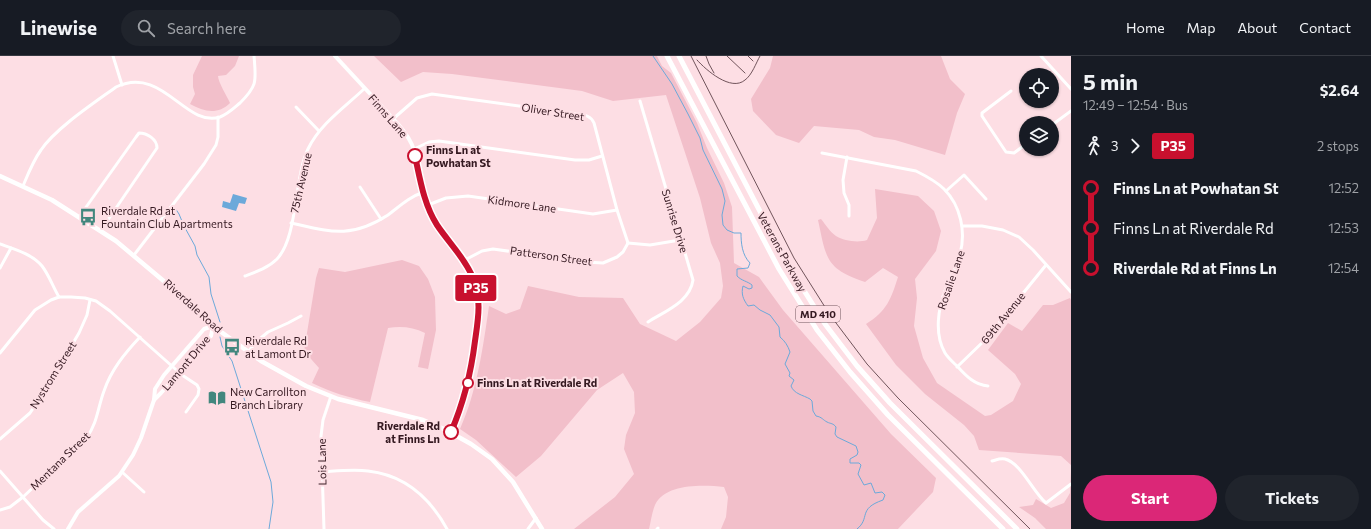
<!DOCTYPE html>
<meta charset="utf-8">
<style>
body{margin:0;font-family:Commissioner,sans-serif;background:#20242c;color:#f1f3f6;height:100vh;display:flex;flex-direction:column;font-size:15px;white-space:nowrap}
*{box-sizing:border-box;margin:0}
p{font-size:13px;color:#9ea1a6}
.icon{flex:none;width:22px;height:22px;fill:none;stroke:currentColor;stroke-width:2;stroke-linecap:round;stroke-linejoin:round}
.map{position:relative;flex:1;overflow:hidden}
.details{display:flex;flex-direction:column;background:#171b24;width:300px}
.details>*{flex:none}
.badge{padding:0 8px;border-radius:3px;font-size:14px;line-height:26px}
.buttons{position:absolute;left:1019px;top:12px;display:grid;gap:8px}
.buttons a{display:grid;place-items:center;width:40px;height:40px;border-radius:50%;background:#171b24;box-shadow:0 1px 3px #0004;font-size:20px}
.map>.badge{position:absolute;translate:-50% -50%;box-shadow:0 0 0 2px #fff}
.legs{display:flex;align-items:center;gap:6px;height:44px;padding:0 12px;font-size:13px}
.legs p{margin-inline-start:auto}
.summary{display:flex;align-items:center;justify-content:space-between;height:68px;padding:0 12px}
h1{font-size:22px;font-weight:700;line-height:30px}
.cta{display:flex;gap:8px;margin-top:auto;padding:8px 12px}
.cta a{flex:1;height:46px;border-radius:24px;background:#db2777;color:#fff;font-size:16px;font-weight:700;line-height:46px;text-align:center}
.cta a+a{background:#20242c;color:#f1f3f6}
ul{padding:0 12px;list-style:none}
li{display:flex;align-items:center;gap:14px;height:40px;font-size:15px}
li i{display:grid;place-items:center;width:6px;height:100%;margin:0 5px;background:currentColor}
li i::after{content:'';width:10px;height:10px;margin:-5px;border:3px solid;border-radius:50%;background:#171b24}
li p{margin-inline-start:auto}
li:first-child i{background:linear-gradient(#0000 50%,currentColor 0)}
li:last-child i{background:linear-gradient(currentColor 50%,#0000 0)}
header{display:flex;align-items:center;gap:24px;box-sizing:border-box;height:56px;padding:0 20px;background:#171b24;border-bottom:1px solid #363941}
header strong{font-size:19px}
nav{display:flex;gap:22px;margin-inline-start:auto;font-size:14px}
.search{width:280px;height:36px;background:#20242c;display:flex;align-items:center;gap:10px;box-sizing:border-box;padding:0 14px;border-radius:22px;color:#9ea1a6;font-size:15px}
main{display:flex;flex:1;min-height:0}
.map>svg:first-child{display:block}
.green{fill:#f2bfca}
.water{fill:#6ca9da}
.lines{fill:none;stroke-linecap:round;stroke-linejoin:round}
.stream{stroke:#6ca9da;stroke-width:1}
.minor{stroke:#fff;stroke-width:3}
.tertiary{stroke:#fff;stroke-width:4}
.secondary{stroke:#fff;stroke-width:4.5}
.primary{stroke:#fff;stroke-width:5}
.tram{stroke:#71545b;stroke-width:1}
.line-1-casing{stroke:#fff;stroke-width:9}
.line-1{stroke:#c8102e;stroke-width:6}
.stop-1-dot{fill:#fff;stroke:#c8102e;stroke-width:2}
.labels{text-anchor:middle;stroke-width:4;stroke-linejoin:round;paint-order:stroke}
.shield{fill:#fddee4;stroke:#71545c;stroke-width:1}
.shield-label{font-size:10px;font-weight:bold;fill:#351921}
.street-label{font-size:11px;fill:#351921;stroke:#fddee4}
.stop-label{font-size:11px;font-weight:bold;fill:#351921;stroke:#fddee4;text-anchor:start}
.poi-label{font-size:11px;fill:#351921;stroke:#fddee4;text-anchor:start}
</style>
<header>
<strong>Linewise</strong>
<div class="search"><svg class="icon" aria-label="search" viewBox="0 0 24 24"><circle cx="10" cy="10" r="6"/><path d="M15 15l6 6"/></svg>Search here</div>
<nav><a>Home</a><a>Map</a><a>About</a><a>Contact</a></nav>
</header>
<main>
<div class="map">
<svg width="1071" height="473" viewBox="0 0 1071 473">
<rect width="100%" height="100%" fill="#fddee4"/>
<g class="green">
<path d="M202 0H239L235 10 226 19 218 20C218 26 227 40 230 47 218 59 204 56 190 48L195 38 193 31V19Z"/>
<path d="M374 0H657L662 10 671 17 697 67 707 92 724 127 732 151 734 207 759 221 783 254 891 378 936 422 933 436 898 473H721L726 461 728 441 724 431C703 429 666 427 655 449 652 456 651 465 649 473H574L615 441 634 418 624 393 626 379 635 357 634 336 623 317 597 334 541 400 516 421 476 384 460 373C477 335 483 292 489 250L506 258 520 253 528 230 579 241 623 242 640 268 676 285 700 266 721 242 723 230 720 207 711 187 700 142 666 39 613 45 582 35 452 18 423 16 401 26Z"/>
<path d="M773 0H941L950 23 965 38 957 57 945 99 895 84 874 81 859 74 814 70 799 87 776 79 753 55 751 43 770 12Z"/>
<path d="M875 133 918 140 934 155 941 175 936 195 915 223 917 242 914 270 923 302 937 327 985 360 991 359 1013 345 1021 328 1015 318 988 294 1008 267 1022 275 1043 249H1053L1070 242 1071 244V409L1061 400 979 394 974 380 964 369 925 338 896 309 866 268C887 255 891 243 898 221L883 212 865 226C825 213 826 201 818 164L821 163C826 169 830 176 836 180 844 185 858 187 867 184L877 162Z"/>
<path d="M402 204 419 210 428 223 435 241 436 274 428 313 418 311 425 277C413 271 401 270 388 272L370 346C349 342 331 336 312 327L319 312 304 295 316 222 319 212 345 216Z"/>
<path d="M1071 415V473H1046L1035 462 1019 451 1033 449 1036 443 1051 452 1064 447 1070 437Z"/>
</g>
<path class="water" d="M233 138 247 142 245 148 239 147 236 155 222 151 223 145 230 147Z"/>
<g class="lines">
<g class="stream">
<path d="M653 0 672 28 688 58 700 82 703 94 722 133 725 145 722 159 723 169 727 174 734 177H741C741 187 742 199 750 207L748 212 737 213V220C742 225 747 225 752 229V232L749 233 743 230C741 238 743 243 748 250L754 249 760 254 770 259 779 271 780 281C785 285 788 290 790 296L785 308 790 317 789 320 794 324 791 330C794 338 803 339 810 343L812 345 813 355 816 360C822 361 823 364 827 366 831 368 833 367 836 371L835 378 837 381 856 390 858 396 857 399 850 403V407H859L861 409 858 418 864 429 871 427 875 437 882 436 885 439 883 444C857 453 871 462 857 473"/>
<path d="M175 152 179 158 184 170 195 190 197 199 209 221 211 238 220 266"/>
<path d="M220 281 222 290 232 305 271 426 273 446 269 473"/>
</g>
<g class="minor">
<path d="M113 0 122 29"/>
<path d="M1041 0 1071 33"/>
<path d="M1011 35 982 57V60L1006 96 1014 97 1026 88"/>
<path d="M640 45 693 224C690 246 665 255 648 266"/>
<path d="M296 51 319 75"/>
<path d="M393 63 417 42 432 38 578 58C585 59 591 60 594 67L617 154 628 187"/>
<path d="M1052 69 1071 55"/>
<path d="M414 93 429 86 439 85 575 104H589L602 100"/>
<path d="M822 97 916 115C926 120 936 125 944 133 961 150 966 176 960 198 957 210 950 221 946 232 938 252 934 278 945 297 948 302 954 307 958 311 966 320 975 329 988 330"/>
<path d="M847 101 843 124 844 137 849 149V160"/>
<path d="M23 130C28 118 33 105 41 94 56 72 94 47 116 31 163 9 185 72 220 61 228 58 234 52 240 47 258 29 256 25 254 0"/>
<path d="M360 131 381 163"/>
<path d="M946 135 964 119 986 143"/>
<path d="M428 149 446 142 468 140 593 158 617 154"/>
<path d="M79 161 136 81 139 77C147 77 157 83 157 92L101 174"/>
<path d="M291 167C331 176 351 183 388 159 400 150 409 141 424 136"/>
<path d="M963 170H982L1003 174 1019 181 1033 194 1071 236"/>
<path d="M628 187 650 189 680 184"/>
<path d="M0 188C14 193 32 198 42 210 49 219 53 231 59 241"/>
<path d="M134 199 204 108 216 89 218 81V61"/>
<path d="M463 205 482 195 493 193 586 206 603 207 617 201 623 196 628 187"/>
<path d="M0 212 11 192"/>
<path d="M245 220C256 216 268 212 277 203 298 181 294 122 308 93 320 68 345 51 364 33"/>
<path d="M248 296 256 286 268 276 288 267 301 260"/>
<path d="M0 297 35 254 51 244 59 241H71L85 242 96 245 110 255 182 319 197 329 199 333 198 339 186 356"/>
<path d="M957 311 986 283 1046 209"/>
<path d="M0 383 30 357 44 336 79 277 87 259 90 244"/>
<path d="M992 405C996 404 1000 402 1005 403 1021 407 1033 436 1046 447L1071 428"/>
<path d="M0 415 43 464 54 473"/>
<path d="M122 416 144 436"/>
<path d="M322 416C337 415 353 413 368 415 404 419 430 442 447 473"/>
<path d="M0 454 10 451 23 441 87 381C97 368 98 351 104 335 111 314 125 297 140 281"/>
<path d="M324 473 321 380 323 364 331 340"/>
<path d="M528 473 536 462"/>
<path d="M657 473 658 472"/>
</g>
<g class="tertiary">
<path d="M335 0 398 68C404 75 411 84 414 94 420 114 421 136 430 155 440 179 461 196 472 219 482 240 479 263 475 285 471 317 464 346 451 376"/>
<path d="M154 344 161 337 211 280 213 270"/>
<path d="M68 473 78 456 119 420 133 399 141 382 154 344 155 333 164 319 204 273 213 270"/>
</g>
<path class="secondary" d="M0 120 52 144 116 185 178 237 213 270 261 305 306 330 338 343 423 364 444 373 471 388 492 403 513 426 542 473"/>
<g class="primary">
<path d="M667 0 779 213 817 274 850 316 888 359 1003 473"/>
<path d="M679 0 788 209 825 268 857 310 890 347 1017 473"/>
</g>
<g class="tram">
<path d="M691 0 794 202 830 259 867 308 898 342 1030 473"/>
<path d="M706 0 709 8 714 17"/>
<path d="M727 0 745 17"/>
<path d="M748 0 753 5"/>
<path d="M697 4C706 14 731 36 745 24 752 19 756 7 760 0"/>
</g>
</g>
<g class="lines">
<g class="line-1-casing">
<path id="line-1" d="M415 100C420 123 424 149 437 169 449 187 465 202 473 222 482 243 478 264 475 285 471 317 464 346 451 376"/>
</g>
<use href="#line-1" class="line-1"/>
</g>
<defs>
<g id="bus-bare" transform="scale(1.38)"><path d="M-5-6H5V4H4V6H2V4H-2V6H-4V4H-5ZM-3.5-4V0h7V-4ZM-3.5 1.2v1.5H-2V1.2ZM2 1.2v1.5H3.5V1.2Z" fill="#42877e" stroke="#fddee4" stroke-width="2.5" paint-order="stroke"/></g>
<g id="library-bare" transform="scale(1.38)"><path d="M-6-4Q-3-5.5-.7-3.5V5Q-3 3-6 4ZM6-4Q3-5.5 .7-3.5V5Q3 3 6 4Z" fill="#42877e" stroke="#fddee4" stroke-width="2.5" paint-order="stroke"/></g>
</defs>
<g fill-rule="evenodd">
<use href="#bus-bare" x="88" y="161"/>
<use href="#bus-bare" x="232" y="291"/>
<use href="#library-bare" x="217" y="342"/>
</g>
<g class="stop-1-dot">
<circle cx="415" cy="100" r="7"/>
<circle cx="468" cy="327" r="5"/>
<circle cx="451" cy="376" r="7"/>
</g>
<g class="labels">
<rect class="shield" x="796" y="250" width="44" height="16" rx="3"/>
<g class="shield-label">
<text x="818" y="262">MD 410</text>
</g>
<g class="street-label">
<text transform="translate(553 56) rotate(9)" y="4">Oliver Street</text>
<text transform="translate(388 60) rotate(49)" y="4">Finns Lane</text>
<text transform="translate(301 127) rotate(-77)" y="4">75th Avenue</text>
<text transform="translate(522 148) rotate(8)" y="4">Kidmore Lane</text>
<text transform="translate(675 165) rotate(73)" y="4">Sunrise Drive</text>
<text transform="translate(782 196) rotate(61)" y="4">Veterans Parkway</text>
<text transform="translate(551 200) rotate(8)" y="4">Patterson Street</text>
<text transform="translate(951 224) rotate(-71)" y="4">Rosalie Lane</text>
<text transform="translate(193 250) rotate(42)" y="4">Riverdale Road</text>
<text transform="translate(1003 262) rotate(-51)" y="4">69th Avenue</text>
<text transform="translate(186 307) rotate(-50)" y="4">Lamont Drive</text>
<text transform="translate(53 319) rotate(-58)" y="4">Nystrom Street</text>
<text transform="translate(60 405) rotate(-44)" y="4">Mentana Street</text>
<text transform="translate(322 406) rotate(-91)" y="4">Lois Lane</text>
</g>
<g class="stop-label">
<text x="426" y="98">Finns Ln at<tspan x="426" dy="13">Powhatan St</tspan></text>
<text x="477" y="331">Finns Ln at Riverdale Rd</text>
<text x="440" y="374" text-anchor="end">Riverdale Rd<tspan x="440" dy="13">at Finns Ln</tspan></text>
</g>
<g class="poi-label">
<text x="101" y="159">Riverdale Rd at<tspan x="101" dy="13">Fountain Club Apartments</tspan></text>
<text x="245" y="289">Riverdale Rd<tspan x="245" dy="13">at Lamont Dr</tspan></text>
<text x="230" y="340">New Carrollton<tspan x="230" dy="13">Branch Library</tspan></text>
</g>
</g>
</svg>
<div class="buttons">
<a><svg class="icon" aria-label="locate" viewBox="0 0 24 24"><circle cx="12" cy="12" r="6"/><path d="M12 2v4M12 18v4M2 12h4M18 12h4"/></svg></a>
<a><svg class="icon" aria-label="layers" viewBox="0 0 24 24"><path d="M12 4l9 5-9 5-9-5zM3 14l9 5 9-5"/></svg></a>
</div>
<b class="badge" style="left:476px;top:232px;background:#c8102e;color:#fff">P35</b>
</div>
<section class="details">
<div class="summary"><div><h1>5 min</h1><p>12:49 – 12:54 · Bus</p></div><b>$2.64</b></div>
<div class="legs"><svg class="icon" aria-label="walk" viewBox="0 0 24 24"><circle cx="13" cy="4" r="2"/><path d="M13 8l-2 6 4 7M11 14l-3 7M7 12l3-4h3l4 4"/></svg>3<svg class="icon" aria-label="forward" viewBox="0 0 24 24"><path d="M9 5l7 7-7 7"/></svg><b class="badge" style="background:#c8102e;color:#fff">P35</b><p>2 stops</p></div>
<ul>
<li><i style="color:#c8102e"></i><b>Finns Ln at Powhatan St</b><p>12:52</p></li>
<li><i style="color:#c8102e"></i><span>Finns Ln at Riverdale Rd</span><p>12:53</p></li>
<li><i style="color:#c8102e"></i><b>Riverdale Rd at Finns Ln</b><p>12:54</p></li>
</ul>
<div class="cta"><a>Start</a><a>Tickets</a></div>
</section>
</main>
